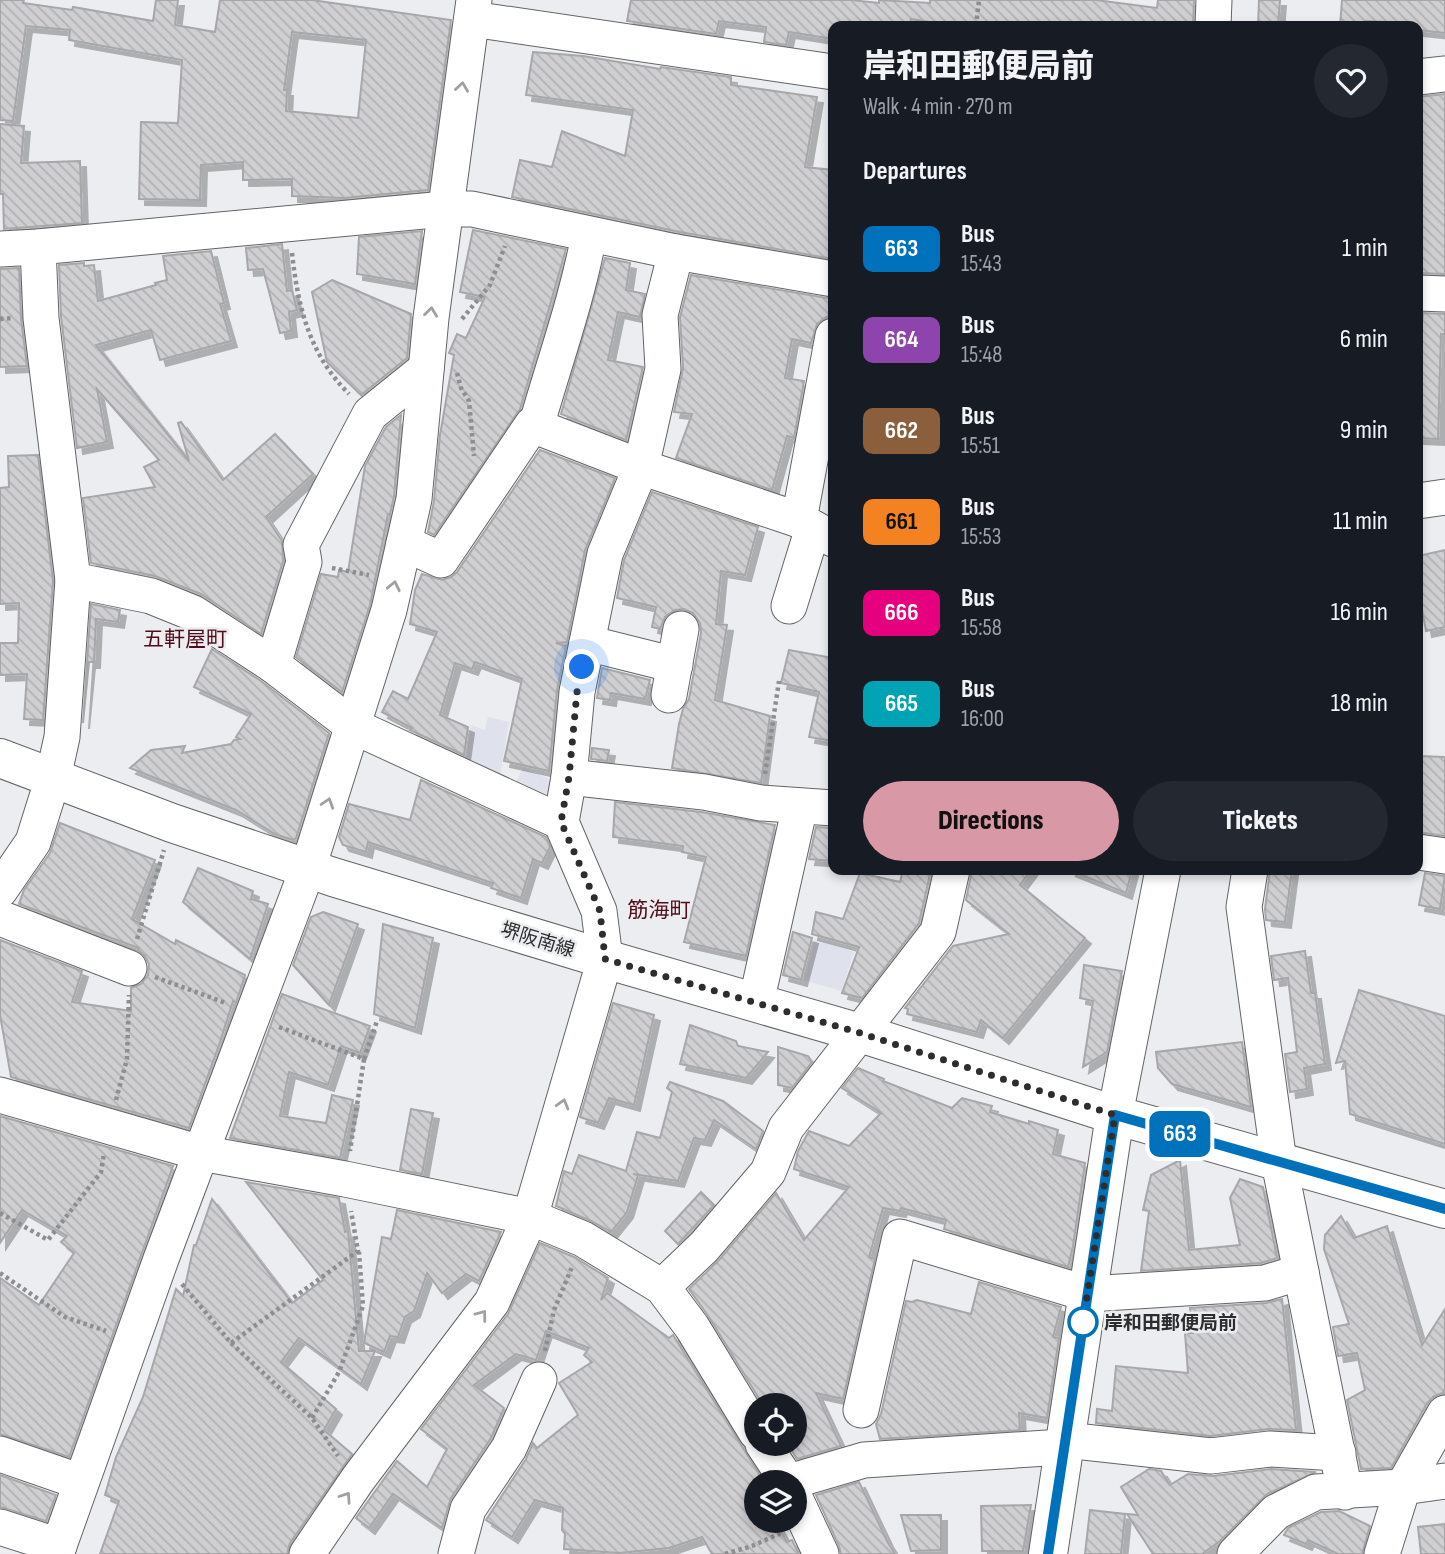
<!DOCTYPE html>
<meta charset="utf-8">
<style>
body{margin:0;font-family:"Sofia Sans Condensed","Noto Sans JP",sans-serif;background:#242831;color:#f1f3f6;height:100vh;display:flex;flex-direction:column;font-size:26px;white-space:nowrap}
*{box-sizing:border-box;margin:0}
p{font-size:23px;color:#9ea1a6}
.icon{flex:none;width:38px;height:38px;fill:none;stroke:currentColor;stroke-width:2;stroke-linecap:round;stroke-linejoin:round}
.map{position:relative;flex:1;overflow:hidden}
.details{position:absolute;left:828px;top:21px;width:595px;height:854px;display:flex;flex-direction:column;background:#171b24;border-radius:14px;box-shadow:0 4px 10px #0003}
.details>*{flex:none}
.badge{padding:0 14px;border-radius:10px;font-size:24px;line-height:46px}
.buttons{position:absolute;left:744px;top:1393px;display:grid;gap:14px}
.buttons a{display:grid;place-items:center;width:63px;height:63px;border-radius:50%;background:#171b24;box-shadow:0 4px 10px #0003;font-size:35px}
.you{position:absolute;width:35px;height:35px;margin:-18px;border:5px solid #fff;border-radius:50%;background:#1a73e8;box-shadow:0 0 0 10px #1a73e833}
.map>.badge{position:absolute;translate:-50% -50%;box-shadow:0 0 0 4px #fff}
h2{padding:0 35px;font-size:26px;line-height:63px}
.round{display:grid;place-items:center;flex:none;width:74px;height:74px;border-radius:37px;background:#242831}
.overview{display:flex;align-items:center;justify-content:space-between;height:119px;padding:0 35px}
h1{font-size:33px;font-weight:800;line-height:52px}
.button{display:flex;gap:14px;margin-top:auto;padding:14px 35px}
.button a{flex:1;height:80px;border-radius:42px;background:#d898a5;color:#111;font-size:28px;font-weight:800;line-height:80px;text-align:center}
.button a+a{background:#242831;color:#f1f3f6}
ul{padding:0;list-style:none}
li{display:flex;align-items:center;gap:21px;height:91px;padding:0 35px}
li div{flex:1}
li b{display:block;font-size:26px}
li em{font-style:normal}
li .badge{min-width:77px;font-weight:700;text-align:center}
.map>svg:first-child{display:block}
.built{fill:#dfe1ec}
.building{fill:url(#building-back-hatch);stroke:#a7a7aa;stroke-width:2;fill-rule:evenodd;filter:url(#shadow)}
.lines{fill:none;stroke-linecap:round;stroke-linejoin:round}
.minor-casing{stroke:#636466;stroke-width:37}
.major-casing{stroke:#636466;stroke-width:40}
.path{stroke:#8d8e90;stroke-width:4.5;stroke-dasharray:3.5 3.5;stroke-linecap:butt}
.minor{stroke:#fff;stroke-width:35}
.major{stroke:#fff;stroke-width:38}
.oneway{stroke:#a0a0a1}
.line-casing{stroke:#fff;stroke-width:16}
.line{stroke:#0072bc;stroke-width:10}
.walk{stroke:#2d2d2e;stroke-width:7;stroke-dasharray:0 12.6}
.stop-dot{fill:#fff;stroke:#0072bc;stroke-width:3.5}
.labels{text-anchor:middle;stroke-width:5;stroke-linejoin:round;paint-order:stroke}
.street-label{font-size:19px;fill:#2d2d2e;stroke:#ecedf0}
.stop-label{font-size:19px;font-weight:bold;fill:#2d2d2e;stroke:#ecedf0;text-anchor:start}
.neighbourhood-label{font-size:21px;fill:#510c19;stroke:#ecedf0}
</style>
<div class="map">
<svg width="1445" height="1554" viewBox="0 0 1445 1554">
<defs>
<pattern id="building-back-hatch" width="6" height="6" patternUnits="userSpaceOnUse" patternTransform="scale(1.75)"><rect width="6" height="6" fill="#cfcfd2"/><path d="M-1 5l2 2M0 0l6 6M5-1l2 2" fill="none" stroke="#b2b2b5"/></pattern>
<filter id="shadow"><feDropShadow dx="6" dy="6" stdDeviation="0" flood-color="#0004"/></filter>
</defs>
<rect width="100%" height="100%" fill="#ecedf0"/>
<g class="built">
<path d="M488 717 509 722 499 781 464 774 471 725 485 730Z"/>
<path d="M523 768 563 785 555 805 514 786Z"/>
<path d="M815 939 854 952 841 991 804 980Z"/>
</g>
<g class="building">
<path d="M0 0H24L23 3 72 10 73 7 153 21 156 0H178L175 25 215 32 220 0H312L451 20 428 190 344 198 292 196V179L243 180V162L201 165 200 200 139 199 141 122 178 123 182 60 69 40 70 30 26 26 13 121 0 120ZM292 32 366 40 358 118 286 111 287 90H284Z"/>
<path d="M631 0H851L879 3V0L930 3V0H1096L1157 8 1158 0H1194L1193 26H953L911 19 910 26 887 24V26H833V39L789 32 786 45 764 42 766 27 719 21 716 34 627 21Z"/>
<path d="M1259 0H1280L1278 26H1258Z"/>
<path d="M1342 0H1445V33L1418 30V26H1408V23L1366 21 1365 26H1340Z"/>
<path d="M533 52 583 56 660 69 661 67 731 77V85L817 97 805 167 833 170V259L680 232 512 197 520 160 552 167 562 131 625 156 633 110 526 95Z"/>
<path d="M1445 94V274L1418 273V97Z"/>
<path d="M0 124 24 126 21 163 80 161 82 223 4 229 3 194H0Z"/>
<path d="M473 230 566 249 520 409 434 535 428 532 434 501 440 435 454 355 449 353 457 334 466 338 485 297 460 292Z"/>
<path d="M422 231 415 284 357 274 359 237Z"/>
<path d="M282 244 287 291 292 290 297 310 289 312 291 331 280 333 263 269 248 270 246 248Z"/>
<path d="M211 251 224 303 220 304 231 341 160 360 151 330 96 345 189 461 178 423 181 422 223 480 275 434 313 474 266 517 282 541 283 561 261 634 201 594 155 576 91 563 83 498 155 487 144 467 159 460 97 389 107 442 77 448 61 316 59 265 84 263V266L94 265 98 301 156 285 155 283 167 280 163 256Z"/>
<path d="M605 258 630 263 626 290 645 294 640 317 618 312 608 360 643 367 626 440 561 414Z"/>
<path d="M19 268 21 319 27 366 0 367V269Z"/>
<path d="M691 275 833 299V316L826 317 817 324 811 343 792 339 785 378 804 381 794 438 787 436 772 490 676 458 692 414 674 412 683 368 680 317Z"/>
<path d="M332 280 411 314 407 358 361 395 327 362 312 292Z"/>
<path d="M1423 313 1445 314V334H1441L1438 439 1418 438V344H1420Z"/>
<path d="M401 415 394 496 390 514H388L370 605 342 692 296 657 321 574 338 577 339 570 348 572 365 466 386 427Z"/>
<path d="M540 450 615 478 585 550 567 642 556 643 566 646 557 690 549 771 504 761 522 679 475 662 472 669 455 663 440 715 468 727 464 755 410 730 412 728 382 712 393 691 408 699 437 632 410 624 415 590 422 574 442 580 451 577 457 572Z"/>
<path d="M38 455 53 581 43 720 24 719 27 674 0 675V643H18L19 603 0 604V488L9 487 8 456Z"/>
<path d="M652 492 758 527 745 575 721 571 716 624 727 625 715 700 770 716 761 783 672 768 679 724 683 709 689 699 701 633 700 623 693 613 684 609 675 610 665 617 660 629 652 627 656 607 617 598 624 560Z"/>
<path d="M1445 550V627L1426 631 1418 589V556Z"/>
<path d="M91 604 120 610 118 622 96 619 94 662H89L83 723Z"/>
<path d="M212 649 261 681 329 733 296 838 293 840 275 834 236 810 130 768 151 750 185 746 182 753 231 744 234 740 240 739 236 737 251 714 194 687Z"/>
<path d="M789 650 833 658V741L809 737 819 692 781 683Z"/>
<path d="M602 668 650 680 645 699 611 693 610 700 597 698Z"/>
<path d="M592 748 609 750 607 761 591 759Z"/>
<path d="M1418 756 1445 757V836L1418 832Z"/>
<path d="M421 780 546 837 550 847 542 863 533 859 521 898 491 888 493 883 368 842 366 852 343 845 339 837 349 804 410 820Z"/>
<path d="M615 802 701 812 775 825 746 956 684 942 706 857 682 852 683 846 613 837Z"/>
<path d="M60 823 155 860 132 919 175 944 176 940 245 975 236 1003 233 1001 219 1045 189 1128 11 1077 0 1015V940L82 971 72 1002 131 1011V988L141 984 148 975 149 964 145 956 138 950 139 948 19 904 24 890 50 853Z"/>
<path d="M816 827 833 828V861L809 859Z"/>
<path d="M198 868 253 891 251 899 268 904 250 959 183 902Z"/>
<path d="M903 870H931L919 923 862 998 842 993 859 947 812 934 816 912 843 919 860 873 900 882Z"/>
<path d="M972 870H1031L1020 885 1085 938 1003 1038 981 1020 977 1032 907 1014 908 1009 905 1008 953 946 1009 934 966 900Z"/>
<path d="M1069 870H1132L1126 893Z"/>
<path d="M1270 870H1292L1285 922 1266 920 1265 909Z"/>
<path d="M1425 873 1445 876 1440 909 1419 905Z"/>
<path d="M323 912 358 924 329 1005 293 965 311 917Z"/>
<path d="M383 924 433 938 415 1028 374 1014Z"/>
<path d="M793 932 812 938 801 980 783 975Z"/>
<path d="M1305 951 1311 993H1315L1325 1064 1304 1068 1307 1089 1290 1092 1285 1054 1297 1052 1288 978 1274 980 1271 956Z"/>
<path d="M1084 965 1122 971 1107 1052 1083 1067 1093 1001 1080 998Z"/>
<path d="M1359 990 1445 1016V1144L1350 1114 1345 1061 1336 1063Z"/>
<path d="M282 994 370 1026 360 1053 341 1046 328 1085 289 1072 280 1116 326 1123 332 1095 353 1100 340 1158 230 1138Z"/>
<path d="M613 1003 654 1015 634 1105 609 1098 598 1123 580 1117Z"/>
<path d="M690 1025 736 1041 738 1046 768 1052 746 1078 680 1064Z"/>
<path d="M1242 1042 1251 1107 1172 1084 1158 1068 1156 1052Z"/>
<path d="M778 1047 808 1056 812 1062 792 1088 778 1085Z"/>
<path d="M858 1068 884 1079 883 1081 952 1108 962 1098 992 1106 990 1112 1029 1124V1121L1058 1130 1053 1154 1085 1163 1073 1246 1068 1267 944 1229 946 1220 901 1208 900 1211 883 1208 869 1257 875 1259 843 1399 816 1393 841 1446 797 1459 792 1451 794 1449V1405H763L709 1317 689 1289 719 1260 776 1193 804 1240 849 1187 794 1169 798 1151 809 1131 849 1146 881 1113 842 1088Z"/>
<path d="M670 1082 723 1101 763 1131 756 1149 714 1120 705 1140 694 1138 678 1181 633 1174 638 1175 627 1212 611 1232 591 1221 556 1206 564 1171 572 1174 579 1155 626 1171 637 1132 660 1138 672 1092 667 1088Z"/>
<path d="M411 1109 433 1113 422 1174 400 1170Z"/>
<path d="M0 1116 173 1166 69 1457 0 1434V1278L39 1305 74 1253 61 1242 67 1236 22 1210 0 1243Z"/>
<path d="M1180 1160 1189 1250 1240 1245 1230 1198 1240 1179 1263 1187 1277 1258 1261 1263 1141 1271 1149 1211 1143 1210 1151 1175Z"/>
<path d="M246 1182 339 1198 345 1232 348 1231 359 1351H375L361 1384 299 1338 281 1362 336 1409 324 1430 352 1454 290 1543 287 1554H100L119 1501 105 1495 116 1457 143 1397 176 1289 183 1296 194 1245H196L212 1199 292 1303 323 1280Z"/>
<path d="M701 1192 714 1205 678 1244 665 1231Z"/>
<path d="M397 1210 501 1232 479 1281 466 1274 442 1293 427 1273 414 1311 405 1317 398 1337 390 1336 384 1352 364 1343 382 1237 391 1239Z"/>
<path d="M1341 1216 1354 1238 1387 1226 1422 1345 1445 1309V1389L1443 1393 1434 1396 1427 1403 1391 1468 1361 1469 1347 1400 1365 1390 1357 1353 1338 1356 1333 1327 1349 1324 1324 1249 1325 1235Z"/>
<path d="M540 1243 574 1257 608 1278 601 1300 607 1293 669 1338 673 1335 764 1482H756V1521H775L787 1542 792 1540 799 1554H712L702 1537 669 1548 619 1553 564 1549 565 1534 562 1530 563 1508 535 1500 512 1537 486 1520 526 1459 533 1443 537 1448 578 1415 559 1383 592 1362 584 1355 589 1348 546 1331 536 1360 516 1354 474 1385 504 1408 491 1438 451 1498 442 1528 393 1494 369 1528 356 1518 397 1461 427 1487 447 1449 421 1429 508 1314Z"/>
<path d="M979 1282 1061 1307 1053 1337 1059 1338 1047 1418 1019 1413 1020 1430 880 1439 876 1424 881 1414 906 1301 912 1302 917 1300 971 1314Z"/>
<path d="M1282 1299 1296 1430 1268 1429 1211 1436 1096 1423 1097 1409 1112 1411 1116 1366 1188 1373 1185 1333H1193L1190 1308 1266 1303Z"/>
<path d="M1149 1469 1161 1471 1170 1485 1188 1474 1213 1476 1271 1469 1316 1472 1267 1494 1220 1541 1202 1554H1153L1127 1514 1138 1515 1121 1487Z"/>
<path d="M0 1475 56 1495 46 1521 0 1507Z"/>
<path d="M859 1482 887 1541 895 1554H841L839 1546 816 1495Z"/>
<path d="M1031 1505 1023 1551H982L981 1506Z"/>
<path d="M1090 1510 1125 1514 1121 1554H1085Z"/>
<path d="M1339 1511 1370 1526 1362 1554H1338L1308 1540 1306 1544 1284 1535 1288 1528 1321 1512Z"/>
<path d="M901 1515H941V1550L911 1551Z"/>
<path d="M1445 1524V1554H1421L1418 1527Z"/>
</g>
<g class="lines">
<g class="minor-casing">
<g id="minor">
<path d="M472 19 833 72"/>
<path d="M1213 26 1214 0"/>
<path d="M1418 77 1445 74"/>
<path d="M0 249 38 247 445 209H472L676 252 833 279"/>
<path d="M1418 293 1445 294"/>
<path d="M536 427C554 363 577 300 589 235"/>
<path d="M1418 501 1445 497"/>
<path d="M799 520 833 336"/>
<path d="M404 543 441 560 532 425 641 467 799 520 833 539"/>
<path d="M73 580 151 596 193 613 273 665 353 726 561 822"/>
<path d="M789 606 813 528"/>
<path d="M587 643 675 665"/>
<path d="M273 665 304 562 301 545 370 414 426 369"/>
<path d="M669 695 681 629"/>
<path d="M569 777 704 792 761 803 833 808"/>
<path d="M1418 852 1445 856"/>
<path d="M1250 870 1244 907 1279 1162 1345 1492"/>
<path d="M0 890 33 842 53 778 62 737 73 580 41 318 38 247"/>
<path d="M0 918 129 968"/>
<path d="M756 1003 800 806"/>
<path d="M0 1095 201 1153 345 1179 530 1217 583 1239 662 1287 692 1327 756 1432"/>
<path d="M1115 1115 1163 870"/>
<path d="M662 1287 704 1247 768 1172 786 1128 938 932 952 870"/>
<path d="M861 1410 900 1237 1088 1294 1265 1283 1301 1272"/>
<path d="M1066 1440 1211 1456 1270 1449 1338 1453"/>
<path d="M763 1444 788 1482"/>
<path d="M0 1454 81 1482"/>
<path d="M789 1482 864 1460 1047 1448 1065 1449"/>
<path d="M794 1496 821 1554"/>
<path d="M0 1527 59 1546"/>
<path d="M56 1554 161 1259 308 868 389 610 414 499 431 318 474 0"/>
<path d="M307 1554 358 1479 492 1302 530 1217 605 959 599 911 561 822 569 777 577 692 605 554 641 467 663 369 660 315 676 252"/>
<path d="M456 1554 468 1509 509 1448 539 1380"/>
<path d="M1235 1554 1276 1512 1316 1492 1403 1487 1445 1481"/>
<path d="M1382 1554 1403 1487 1445 1413"/>
</g>
</g>
<g class="major-casing">
<g id="major">
<path d="M0 758 172 823 333 877 605 959 860 1033 1115 1115 1445 1209"/>
<path d="M1048 1554 1115 1115"/>
</g>
</g>
<g class="path">
<path d="M976 26 979 0"/>
<path d="M292 253C298 307 309 354 349 394"/>
<path d="M0 319 13 318"/>
<path d="M462 319 490 285 505 246"/>
<path d="M457 373 461 388 469 401 474 456"/>
<path d="M332 568 369 575"/>
<path d="M765 774 779 681"/>
<path d="M137 939 164 850"/>
<path d="M155 977 226 1003"/>
<path d="M279 1027 364 1059 350 1151"/>
<path d="M364 1059 377 1021"/>
<path d="M116 1100 127 1059 129 995"/>
<path d="M0 1213 48 1240 101 1172 104 1153"/>
<path d="M0 1273 65 1317 106 1331"/>
<path d="M182 1284 231 1343 358 1251 351 1211"/>
<path d="M231 1343 312 1418 338 1456"/>
<path d="M545 1351 554 1310 572 1267"/>
<path d="M312 1418 339 1372 363 1306 359 1252"/>
<path d="M725 1554 752 1546 781 1533"/>
</g>
<use href="#minor" class="minor"/>
<use href="#major" class="major"/>
</g>
<defs><path id="oneway-chevron" d="M-2-3.5L2.5 0L-2 3.5" fill="none" stroke-width="1.6" stroke-linecap="round" stroke-linejoin="round" transform="scale(1.75)"/></defs>
<g class="oneway">
<use href="#oneway-chevron" transform="translate(462 87) rotate(-82)"/>
<use href="#oneway-chevron" transform="translate(431 312) rotate(-83)"/>
<use href="#oneway-chevron" transform="translate(394 586) rotate(-78)"/>
<use href="#oneway-chevron" transform="translate(328 803) rotate(-72)"/>
<use href="#oneway-chevron" transform="translate(563 1104) rotate(-74)"/>
<use href="#oneway-chevron" transform="translate(482 1315) rotate(-53)"/>
<use href="#oneway-chevron" transform="translate(346 1497) rotate(-56)"/>
</g>
<g class="lines">
<g class="line-casing">
<path id="line" d="M1048 1554 1115 1115 1445 1209"/>
</g>
<use href="#line" class="line"/>
<path class="walk" d="M582 667 577 692 569 777 561 822 600 911 605 959 860 1033 1115 1115 1083 1322"/>
</g>
<circle class="stop-dot" cx="1083" cy="1322" r="14"/>
<g class="labels">
<g class="street-label">
<text transform="translate(538 939) rotate(17)" y="7">堺阪南線</text>
</g>
<g class="stop-label">
<text x="1104" y="1329">岸和田郵便局前</text>
</g>
<g class="neighbourhood-label">
<text x="185" y="646">五軒屋町</text>
<text x="659" y="917">筋海町</text>
</g>
</g>
</svg>
<div class="buttons">
<a><svg class="icon" aria-label="locate" viewBox="0 0 24 24"><circle cx="12" cy="12" r="6"/><path d="M12 2v4M12 18v4M2 12h4M18 12h4"/></svg></a>
<a><svg class="icon" aria-label="layers" viewBox="0 0 24 24"><path d="M12 4l9 5-9 5-9-5zM3 14l9 5 9-5"/></svg></a>
</div>
<div class="you" style="left:582px;top:667px"></div>
<b class="badge" style="left:1180px;top:1134px;background:#0072bc;color:#fff">663</b>
<section class="details">
<div class="overview"><div><h1>岸和田郵便局前</h1><p>Walk · 4 min · 270 m</p></div><a class="round"><svg class="icon" aria-label="heart" viewBox="0 0 24 24"><path d="M12 20l-8-8c-3-5 5-10 8-4 3-6 11-1 8 4z"/></svg></a></div>
<h2>Departures</h2>
<ul>
<li><span class="badge" style="background:#0072bc;color:#fff">663</span><div><b>Bus</b><p>15:43</p></div><em>1 min</em></li>
<li><span class="badge" style="background:#8e44ad;color:#fff">664</span><div><b>Bus</b><p>15:48</p></div><em>6 min</em></li>
<li><span class="badge" style="background:#8b5e3c;color:#fff">662</span><div><b>Bus</b><p>15:51</p></div><em>9 min</em></li>
<li><span class="badge" style="background:#f58220;color:#111">661</span><div><b>Bus</b><p>15:53</p></div><em>11 min</em></li>
<li><span class="badge" style="background:#e6007e;color:#fff">666</span><div><b>Bus</b><p>15:58</p></div><em>16 min</em></li>
<li><span class="badge" style="background:#00a3b4;color:#fff">665</span><div><b>Bus</b><p>16:00</p></div><em>18 min</em></li>
</ul>
<div class="button"><a>Directions</a><a>Tickets</a></div>
</section>
</div>
